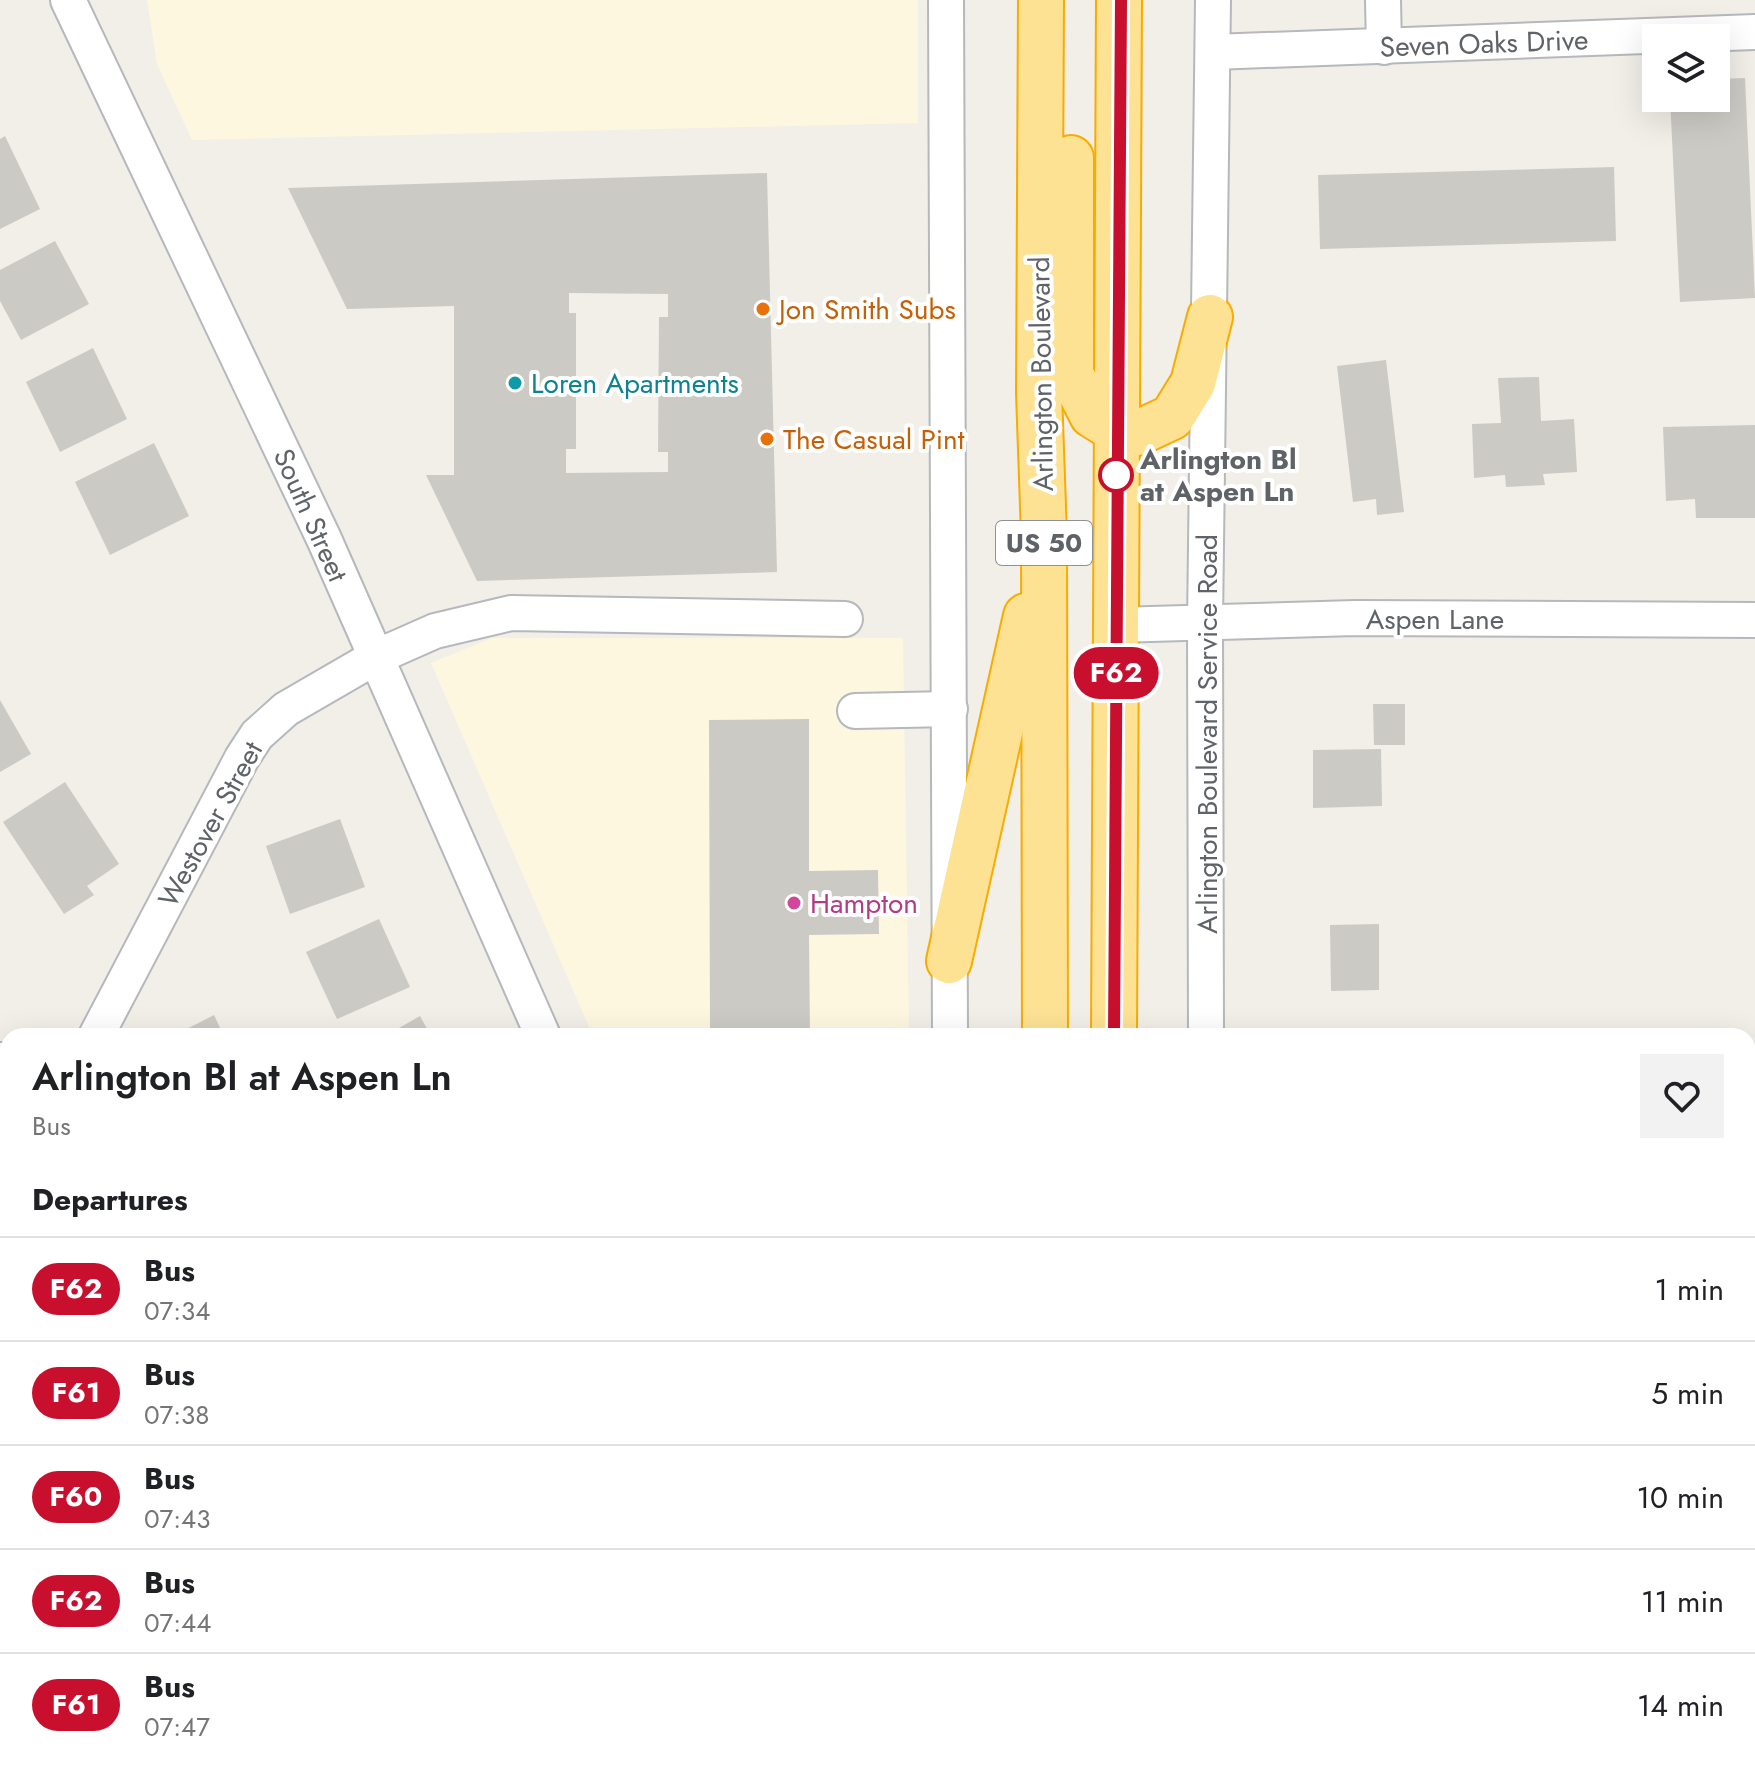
<!DOCTYPE html>
<style>
body{margin:0;font-family:Jost,sans-serif;background:#f2f2f2;color:#202124;height:100vh;display:flex;flex-direction:column;font-size:30px;white-space:nowrap}
*{box-sizing:border-box;margin:0}
p{font-size:26px;color:#757577}
.icon{flex:none;width:44px;height:44px;fill:none;stroke:currentColor;stroke-width:2;stroke-linecap:round;stroke-linejoin:round}
.map{position:relative;flex:1;overflow:hidden}
.side{position:absolute;left:0px;top:1028px;width:1756px;height:746px;display:flex;flex-direction:column;background:#fff;border-radius:24px 24px 0 0;box-shadow:0 8px 32px #0002}
.side>*{flex:none}
.badge{padding:0 16px;border-radius:26px;font-size:28px;line-height:52px}
.fabs{position:absolute;left:1642px;top:24px;display:grid;gap:16px}
.fabs a{display:grid;place-items:center;width:88px;height:88px;border-radius:0px;background:#fff;box-shadow:0 8px 32px #0002;font-size:40px}
.map>.badge{position:absolute;translate:-50% -50%;box-shadow:0 0 0 4px #fff}
h2{padding:0 32px;font-size:30px;line-height:72px}
.round{display:grid;place-items:center;flex:none;width:84px;height:84px;border-radius:0px;background:#f2f2f2}
.summary{display:flex;align-items:center;justify-content:space-between;height:136px;padding:0 32px}
h1{font-size:38px;font-weight:600;line-height:60px}
ul{padding:0;list-style:none}
li{display:flex;align-items:center;gap:24px;height:104px;padding:0 32px;border-top:2px solid #e0e0e0}
li div{flex:1}
li b{display:block;font-size:30px}
li em{font-style:normal}
li .badge{min-width:88px;font-weight:700;text-align:center}
.map>svg:first-child{display:block}
.commercial{fill:#fef7e0}
.grass{fill:url(#grass-tufts)}
.building{fill:#cccac5;fill-rule:evenodd}
.lines{fill:none;stroke-linecap:round;stroke-linejoin:round}
.minor-casing{stroke:#b5b8bc;stroke-width:38}
.highway-casing{stroke:#f9ab00;stroke-width:48}
.path{stroke:#9cc7a9;stroke-width:5;stroke-dasharray:8 4;stroke-linecap:butt}
.minor{stroke:#fff;stroke-width:34}
.highway{stroke:#fde293;stroke-width:44}
.line-casing{stroke:#fff;stroke-width:18}
.line{stroke:#c8102e;stroke-width:12}
.food-dot{fill:#e8710a;stroke:#fff;stroke-width:3}
.culture-dot{fill:#0f9aa8;stroke:#fff;stroke-width:3}
.stop-dot{fill:#fff;stroke:#c8102e;stroke-width:4}
.hotel-dot{fill:#d1479c;stroke:#fff;stroke-width:3}
.labels{text-anchor:middle;stroke-width:8;stroke-linejoin:round;paint-order:stroke}
.shield{fill:#fff;stroke:#8f9295;stroke-width:2}
.shield-label{font-size:26px;font-weight:bold;fill:#5f6368}
.street-label{font-size:28px;fill:#5f6368;stroke:#fff}
.food-label{font-size:28px;fill:#c56008;stroke:#fff;text-anchor:start}
.culture-label{font-size:28px;fill:#0d838f;stroke:#fff;text-anchor:start}
.stop-label{font-size:28px;font-weight:bold;fill:#5f6368;stroke:#fff;text-anchor:start}
.hotel-label{font-size:28px;fill:#b23c85;stroke:#fff;text-anchor:start}
</style>
<div class="map">
<svg width="1755" height="1773" viewBox="0 0 1755 1773">
<defs>
<pattern id="grass-tufts" width="24" height="20" patternUnits="userSpaceOnUse" patternTransform="scale(2)"><rect width="24" height="20" fill="#c5e8c5"/><path d="M3 7l-1-3M5 7V3M7 7l1-3M15 17l-1-3M17 17v-4M19 17l1-3" fill="none" stroke="#a3c0a4"/></pattern>
</defs>
<rect width="100%" height="100%" fill="#f1efe8"/>
<g class="commercial">
<path d="M147 0H918V123L192 140 157 64Z"/>
<path d="M492 638H903L909 1036H593L431 663Z"/>
</g>
<g class="grass">
<path d="M8 1287V1708L0 1702V1303Z"/>
<path d="M88 1766H308L312 1773H98Z"/>
</g>
<g class="building">
<path d="M1745 78 1755 298 1680 302 1670 98H1716V79Z"/>
<path d="M5 136 40 209 0 229V139Z"/>
<path d="M1614 167 1616 241 1320 249 1318 175Z"/>
<path d="M767 173 777 572 477 581 426 475H454V306L347 309 288 188ZM569 293 668 294V317H659L658 452H668V472L566 473V449H576V313H569Z"/>
<path d="M55 241 89 304 21 340 0 301V270Z"/>
<path d="M93 348 127 419 60 452 26 382Z"/>
<path d="M1386 360 1404 512 1377 515 1376 499 1353 502 1337 366Z"/>
<path d="M1539 377 1541 421 1574 419 1577 472 1543 474 1545 485 1506 487 1505 475 1474 478 1472 424 1501 423 1498 378Z"/>
<path d="M1755 425V518H1696L1695 499 1666 501 1663 427Z"/>
<path d="M154 443 189 516 110 555 75 482Z"/>
<path d="M0 700 31 754 0 772Z"/>
<path d="M1373 704H1405V745H1374Z"/>
<path d="M809 719V871L878 870 879 934 809 935 810 1036H710L709 720Z"/>
<path d="M1381 749 1382 806 1313 808V750Z"/>
<path d="M65 782 119 864 87 886 94 895 64 914 3 822Z"/>
<path d="M340 819 365 887 290 914 266 846Z"/>
<path d="M379 919 410 987 337 1019 306 952Z"/>
<path d="M1379 924V990L1331 991 1330 925Z"/>
<path d="M214 1015 224 1036H173Z"/>
<path d="M420 1016 431 1036H385Z"/>
<rect x="1748" y="1653" width="7" height="106"/>
<path d="M460 1766H521L525 1773H463Z"/>
<path d="M739 1766H758L760 1773H721Z"/>
</g>
<g class="lines">
<g class="minor-casing">
<g id="minor">
<path d="M68 0 324 539 543 1036"/>
<path d="M946 0 950 1036"/>
<path d="M1383 0 1384 47"/>
<path d="M1213 52 1755 32"/>
<path d="M1116 625 1355 618 1755 620"/>
<path d="M855 711 950 709"/>
<path d="M96 1036 242 758 257 735 286 709 374 658 435 631 511 613 845 619"/>
<path d="M1206 1036 1205 623 1213 0"/>
<path d="M0 1060 8 1074"/>
<path d="M0 1219 8 1204"/>
<path d="M345 1766 348 1773"/>
<path d="M866 1766 871 1773"/>
<path d="M956 1766V1773"/>
<path d="M0 1767 8 1773"/>
<path d="M1204 1773V1766"/>
</g>
</g>
<g class="highway-casing">
<g id="highway">
<path d="M1041 0 1039 393 1044 535 1045 1036"/>
<path d="M1071 158V374L1092 415 1116 430 1138 433 1172 417 1193 383 1210 317"/>
<path d="M949 961 1026 616"/>
<path d="M1114 1036 1119 0"/>
<path d="M1047 1766V1773"/>
<path d="M1112 1773V1766"/>
</g>
</g>
<g class="path">
<path d="M0 1507 8 1509"/>
<path d="M106 1766 113 1773"/>
</g>
<use href="#minor" class="minor"/>
<use href="#highway" class="highway"/>
</g>
<g class="lines">
<g class="line-casing">
<path id="line" d="M1114 1036 1121 0"/>
</g>
<use href="#line" class="line"/>
</g>
<g class="food-dot">
<circle cx="763" cy="309" r="8"/>
<circle cx="767" cy="439" r="8"/>
</g>
<circle class="culture-dot" cx="515" cy="383" r="8"/>
<circle class="stop-dot" cx="1116" cy="475" r="16"/>
<circle class="hotel-dot" cx="794" cy="903" r="8"/>
<g class="labels">
<rect class="shield" x="996" y="521" width="96" height="44" rx="6"/>
<g class="shield-label">
<text x="1044" y="552">US 50</text>
</g>
<g class="street-label">
<text transform="translate(1484 43) rotate(-2)" y="10">Seven Oaks Drive</text>
<text transform="translate(1041 374) rotate(-91)" y="10">Arlington Boulevard</text>
<text transform="translate(311 515) rotate(66)" y="10">South Street</text>
<text x="1435" y="629">Aspen Lane</text>
<text transform="translate(1207 734) rotate(-90)" y="10">Arlington Boulevard Service Road</text>
<text transform="translate(210 824) rotate(-61)" y="10">Westover Street</text>
</g>
<g class="food-label">
<text x="779" y="319">Jon Smith Subs</text>
<text x="783" y="449">The Casual Pint</text>
</g>
<g class="culture-label">
<text x="531" y="393">Loren Apartments</text>
</g>
<g class="stop-label">
<text x="1140" y="469">Arlington Bl<tspan x="1140" dy="32">at Aspen Ln</tspan></text>
</g>
<g class="hotel-label">
<text x="810" y="913">Hampton</text>
</g>
</g>
</svg>
<div class="fabs">
<a><svg class="icon" aria-label="layers" viewBox="0 0 24 24"><path d="M12 4l9 5-9 5-9-5zM3 14l9 5 9-5"/></svg></a>
</div>
<b class="badge" style="left:1116px;top:673px;background:#c8102e;color:#fff">F62</b>
<section class="side">
<div class="summary"><div><h1>Arlington Bl at Aspen Ln</h1><p>Bus</p></div><a class="round"><svg class="icon" aria-label="heart" viewBox="0 0 24 24"><path d="M12 20l-8-8c-3-5 5-10 8-4 3-6 11-1 8 4z"/></svg></a></div>
<h2>Departures</h2>
<ul>
<li><span class="badge" style="background:#c8102e;color:#fff">F62</span><div><b>Bus</b><p>07:34</p></div><em>1 min</em></li>
<li><span class="badge" style="background:#c8102e;color:#fff">F61</span><div><b>Bus</b><p>07:38</p></div><em>5 min</em></li>
<li><span class="badge" style="background:#c8102e;color:#fff">F60</span><div><b>Bus</b><p>07:43</p></div><em>10 min</em></li>
<li><span class="badge" style="background:#c8102e;color:#fff">F62</span><div><b>Bus</b><p>07:44</p></div><em>11 min</em></li>
<li><span class="badge" style="background:#c8102e;color:#fff">F61</span><div><b>Bus</b><p>07:47</p></div><em>14 min</em></li>
</ul>
</section>
</div>
